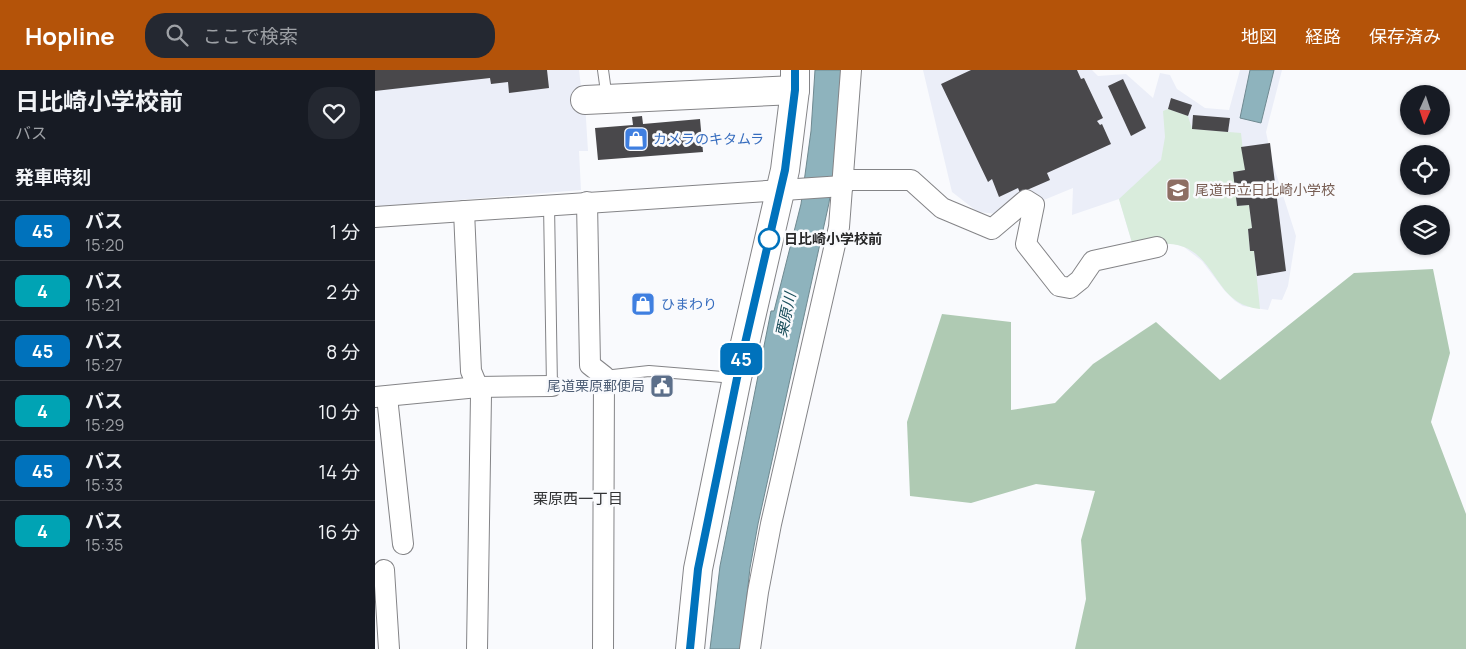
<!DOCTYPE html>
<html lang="ja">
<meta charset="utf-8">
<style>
body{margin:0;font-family:Manrope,"Noto Sans JP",sans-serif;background:#242831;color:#f1f3f6;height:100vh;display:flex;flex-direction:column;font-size:19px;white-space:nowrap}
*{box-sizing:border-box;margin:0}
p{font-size:16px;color:#9ea1a6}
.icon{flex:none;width:28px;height:28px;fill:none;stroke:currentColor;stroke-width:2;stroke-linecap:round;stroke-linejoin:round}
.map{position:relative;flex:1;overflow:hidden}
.side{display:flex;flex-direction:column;background:#171b24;width:375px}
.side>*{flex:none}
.badge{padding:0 10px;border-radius:8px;font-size:18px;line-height:32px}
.needle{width:32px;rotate:183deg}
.controls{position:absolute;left:1025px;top:15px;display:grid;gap:10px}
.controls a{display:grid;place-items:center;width:50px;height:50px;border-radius:50%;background:#171b24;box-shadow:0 1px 4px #0004;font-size:25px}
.map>.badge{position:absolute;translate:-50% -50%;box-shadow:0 0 0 2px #fff}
h2{padding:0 15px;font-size:19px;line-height:45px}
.round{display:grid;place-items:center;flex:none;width:52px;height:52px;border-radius:20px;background:#242831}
.head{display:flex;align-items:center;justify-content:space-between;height:85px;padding:0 15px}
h1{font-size:24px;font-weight:700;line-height:38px}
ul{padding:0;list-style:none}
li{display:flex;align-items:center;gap:15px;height:60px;padding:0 15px;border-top:1px solid #363941}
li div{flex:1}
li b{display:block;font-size:19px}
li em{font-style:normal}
li .badge{min-width:55px;font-weight:700;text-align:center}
header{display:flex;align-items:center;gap:30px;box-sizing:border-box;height:70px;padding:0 25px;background:#b45309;color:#fff}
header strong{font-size:24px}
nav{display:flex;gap:28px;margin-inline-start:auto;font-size:18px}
.search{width:350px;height:45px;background:#242831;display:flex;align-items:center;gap:12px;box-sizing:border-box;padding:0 18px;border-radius:20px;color:#9ea1a6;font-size:19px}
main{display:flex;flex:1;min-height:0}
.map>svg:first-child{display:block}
.built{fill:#ebeef8}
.green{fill:#d9ecdc}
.forest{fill:#afcab3}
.water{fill:#8eb3bd;stroke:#6f8990}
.building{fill:#49484b}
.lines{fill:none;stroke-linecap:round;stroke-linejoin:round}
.lane-casing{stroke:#848487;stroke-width:12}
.street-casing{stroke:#848487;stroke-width:22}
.secondary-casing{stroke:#848487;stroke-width:30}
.highway-casing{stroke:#848487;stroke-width:30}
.lane{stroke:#fff;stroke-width:10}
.street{stroke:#fff;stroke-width:20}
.secondary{stroke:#fff;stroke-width:28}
.highway{stroke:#fff;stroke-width:28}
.line-casing{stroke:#fff;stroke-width:11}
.line{stroke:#0072bc;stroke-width:8}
.stop-dot{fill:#fff;stroke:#0072bc;stroke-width:2.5}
.labels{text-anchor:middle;stroke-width:5;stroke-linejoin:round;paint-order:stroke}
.shop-label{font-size:14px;fill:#366cbe;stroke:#f9fafd;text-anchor:start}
.education-label{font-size:14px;fill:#785e54;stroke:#f9fafd;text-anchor:start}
.stop-label{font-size:14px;font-weight:bold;fill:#272728;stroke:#f9fafd;text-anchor:start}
.service-label{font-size:14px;fill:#4e5e75;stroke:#f9fafd;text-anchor:end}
.water-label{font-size:15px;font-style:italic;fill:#1a4e5b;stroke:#f9fafd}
.neighbourhood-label{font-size:15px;fill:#313234;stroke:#f9fafd}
</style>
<header>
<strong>Hopline</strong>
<div class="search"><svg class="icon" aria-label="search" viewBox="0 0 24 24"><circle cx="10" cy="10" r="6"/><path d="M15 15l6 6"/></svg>ここで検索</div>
<nav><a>地図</a><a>経路</a><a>保存済み</a></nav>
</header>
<main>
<section class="side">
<div class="head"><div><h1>日比崎小学校前</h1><p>バス</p></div><a class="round"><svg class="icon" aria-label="heart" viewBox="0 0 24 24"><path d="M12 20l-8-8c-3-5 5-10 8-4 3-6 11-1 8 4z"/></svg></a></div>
<h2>発車時刻</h2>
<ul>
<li><span class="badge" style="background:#0072bc;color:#fff">45</span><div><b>バス</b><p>15:20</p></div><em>1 分</em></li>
<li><span class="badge" style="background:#00a3b4;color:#fff">4</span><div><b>バス</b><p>15:21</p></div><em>2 分</em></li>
<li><span class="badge" style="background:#0072bc;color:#fff">45</span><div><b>バス</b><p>15:27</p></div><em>8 分</em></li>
<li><span class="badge" style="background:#00a3b4;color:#fff">4</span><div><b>バス</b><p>15:29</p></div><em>10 分</em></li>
<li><span class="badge" style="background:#0072bc;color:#fff">45</span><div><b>バス</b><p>15:33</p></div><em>14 分</em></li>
<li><span class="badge" style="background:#00a3b4;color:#fff">4</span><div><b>バス</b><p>15:35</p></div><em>16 分</em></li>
</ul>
</section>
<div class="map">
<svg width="1091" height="579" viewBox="0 0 1091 579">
<rect width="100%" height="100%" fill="#f9fafd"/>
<g class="built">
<path d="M0 0H204L206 17H209L213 81H204L206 120 0 137Z"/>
<path d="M548 0H717L723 6 751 4 778 28 785 3 795 5 802 19 830 38 854 40 865 0H907L891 62 897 91 921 166 913 216 907 230 897 229 893 240 868 236 860 231 849 220 827 191 809 177 800 174H779L758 176 744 129 697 145 698 118 664 132 624 144 603 142 577 122Z"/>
</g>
<path class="green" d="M793 39 813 46 817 59 866 63 870 100 858 102 862 136 874 135 877 158 873 159 875 181H879L885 239C842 235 842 190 809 177 793 171 774 174 758 176L744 129 786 90 790 67 788 41Z"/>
<path class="forest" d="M1058 199 1075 283 1056 352 1091 444V579H700L711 529 706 470 720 421 661 414 596 433 535 426 532 352 567 244 636 252V340L680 333 718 294 781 252 845 310 979 203Z"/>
<g class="water">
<path d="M440 0H469L464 66 454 133 383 454 375 498 366 579H335L345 496 396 241H399L426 134 436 61Z"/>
<path d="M875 0H899L886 53 865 48Z"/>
</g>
<g class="building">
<path d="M0 0H172L174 18 134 23 133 12 116 14 115 8 0 21Z"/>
<path d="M596 0H702L706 9 709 8 728 48 722 51 725 55 727 54 736 74 672 103 675 110 645 123 643 118 624 127 617 109 613 112 566 14Z"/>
<path d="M748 9 771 58 756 66 733 16Z"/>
<path d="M796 28 817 35 813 46 793 39Z"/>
<path d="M818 45 855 48 853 62 817 59Z"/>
<path d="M267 46 268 54 325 49 328 82 223 90 220 58 258 55 257 47Z"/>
<path d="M895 73 911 201 882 206 879 181H875L873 159 877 158 874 135 862 136 858 102 870 100 866 77Z"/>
</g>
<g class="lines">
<g class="lane-casing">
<g id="lane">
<path d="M228 0 232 29"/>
<path d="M174 135 177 316"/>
<path d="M229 306 274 301 360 308"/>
</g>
</g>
<g class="street-casing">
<g id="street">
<path d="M468 110H536L567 138 617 159 651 130 659 135 651 174 684 216 695 218 705 210 718 191 782 177"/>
<path d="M212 132 215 295 229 306 228 579"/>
<path d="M89 141 96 301 106 325 102 579"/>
<path d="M0 147 468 116"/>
<path d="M0 327 103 317 177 316"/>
<path d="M12 327 28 474"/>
<path d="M9 500 14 579"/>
<path d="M375 579 383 522 396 454 464 157 476 0"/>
</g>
</g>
<g class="secondary-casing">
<path id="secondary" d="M210 30 420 20"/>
</g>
<g class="highway-casing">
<path id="highway" d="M315 579 323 499 362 308 410 100 420 20V0"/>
</g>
<use href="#lane" class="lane"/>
<use href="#street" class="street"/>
<use href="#secondary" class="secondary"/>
<use href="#highway" class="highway"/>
</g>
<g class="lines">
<g class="line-casing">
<path id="line" d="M315 579 323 499 362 308 410 100 420 20V0"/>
</g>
<use href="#line" class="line"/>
</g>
<defs>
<g id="shop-square" transform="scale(1.25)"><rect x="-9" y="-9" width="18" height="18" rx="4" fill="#3f7fe0" stroke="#f9fafd"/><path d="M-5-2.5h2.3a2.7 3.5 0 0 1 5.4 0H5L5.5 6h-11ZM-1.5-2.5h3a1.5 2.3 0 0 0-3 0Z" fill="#fff"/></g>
<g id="school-square" transform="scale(1.25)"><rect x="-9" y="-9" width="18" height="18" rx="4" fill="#8d6e63" stroke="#f9fafd"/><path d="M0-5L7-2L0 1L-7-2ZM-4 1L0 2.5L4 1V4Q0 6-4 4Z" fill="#fff"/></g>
<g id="civic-square" transform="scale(1.25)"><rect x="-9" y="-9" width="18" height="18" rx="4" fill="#5c6f8a" stroke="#f9fafd"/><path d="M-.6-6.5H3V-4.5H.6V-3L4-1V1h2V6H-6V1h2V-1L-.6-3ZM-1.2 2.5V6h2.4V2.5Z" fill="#fff"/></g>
</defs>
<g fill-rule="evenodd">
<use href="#shop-square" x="261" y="69"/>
<use href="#school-square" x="803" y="120"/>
<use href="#shop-square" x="268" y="234"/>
<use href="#civic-square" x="287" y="316"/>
</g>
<circle class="stop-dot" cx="394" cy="169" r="10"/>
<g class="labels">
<g class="shop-label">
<text x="278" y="74">カメラのキタムラ</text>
<text x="286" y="239">ひまわり</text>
</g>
<g class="education-label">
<text x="820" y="125">尾道市立日比崎小学校</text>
</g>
<g class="stop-label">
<text x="409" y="174">日比崎小学校前</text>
</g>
<g class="service-label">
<text x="270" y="321">尾道栗原郵便局</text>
</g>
<g class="water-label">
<text transform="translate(411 245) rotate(-78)" y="5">栗原川</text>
</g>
<g class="neighbourhood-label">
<text x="203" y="434">栗原西一丁目</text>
</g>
</g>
</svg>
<div class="controls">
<a><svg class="needle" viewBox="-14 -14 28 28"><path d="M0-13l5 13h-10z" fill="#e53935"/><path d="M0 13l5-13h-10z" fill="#9ea1a6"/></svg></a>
<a><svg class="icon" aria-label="locate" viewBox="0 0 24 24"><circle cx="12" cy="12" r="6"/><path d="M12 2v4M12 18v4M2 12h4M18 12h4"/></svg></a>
<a><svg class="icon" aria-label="layers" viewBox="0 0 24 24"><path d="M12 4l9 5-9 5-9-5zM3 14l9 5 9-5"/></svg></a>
</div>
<b class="badge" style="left:366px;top:289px;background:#0072bc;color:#fff">45</b>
</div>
</main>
